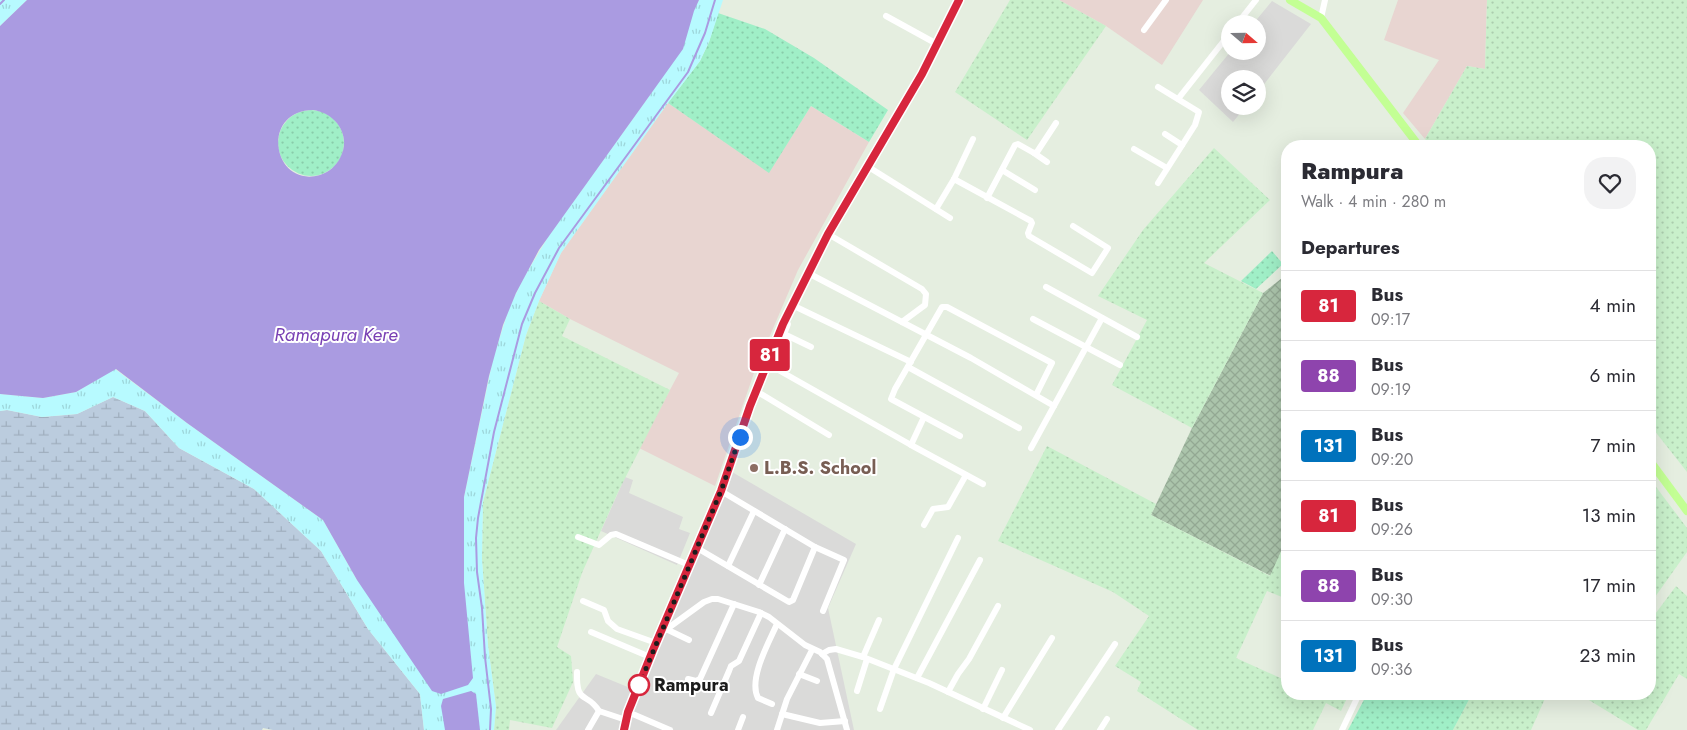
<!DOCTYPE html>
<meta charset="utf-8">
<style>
body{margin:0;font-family:Jost,sans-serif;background:#f2f2f3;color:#2b2b33;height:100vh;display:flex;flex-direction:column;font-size:19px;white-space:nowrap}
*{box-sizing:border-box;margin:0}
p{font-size:16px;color:#7c7c81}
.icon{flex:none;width:28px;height:28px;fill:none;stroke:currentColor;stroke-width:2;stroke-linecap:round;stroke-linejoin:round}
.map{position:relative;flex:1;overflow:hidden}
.drawer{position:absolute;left:1281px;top:140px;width:375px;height:560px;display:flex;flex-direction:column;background:#fff;border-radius:20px;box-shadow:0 5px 20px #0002}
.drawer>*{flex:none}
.badge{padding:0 10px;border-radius:4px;font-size:18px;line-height:32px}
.needle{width:32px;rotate:110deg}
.fabs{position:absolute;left:1221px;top:15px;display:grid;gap:10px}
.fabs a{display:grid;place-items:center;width:45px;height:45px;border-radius:50%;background:#fff;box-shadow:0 5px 20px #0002;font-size:25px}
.you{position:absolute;width:25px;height:25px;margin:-12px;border:4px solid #fff;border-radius:50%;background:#1a73e8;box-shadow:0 0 0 8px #1a73e833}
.map>.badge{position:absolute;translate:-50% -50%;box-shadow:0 0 0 2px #fff}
h2{padding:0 20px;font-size:19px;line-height:45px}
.round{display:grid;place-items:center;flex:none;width:52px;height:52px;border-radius:20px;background:#f2f2f3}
.headline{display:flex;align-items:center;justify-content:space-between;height:85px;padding:0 20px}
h1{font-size:24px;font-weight:800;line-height:38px}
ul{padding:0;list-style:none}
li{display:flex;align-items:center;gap:15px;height:70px;padding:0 20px;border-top:1px solid #e1e1e2}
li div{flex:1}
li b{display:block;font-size:19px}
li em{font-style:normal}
li .badge{min-width:55px;font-weight:700;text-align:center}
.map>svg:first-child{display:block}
.residential{fill:#dadad9}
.industrial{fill:#e8d5d1}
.construction{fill:url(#construction-cross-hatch)}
.farmland{fill:url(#farmland-dots)}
.grass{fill:url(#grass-dots)}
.wetland{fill:url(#wetland-marsh)}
.park{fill:url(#park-tufts)}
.water{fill:#aa9be1;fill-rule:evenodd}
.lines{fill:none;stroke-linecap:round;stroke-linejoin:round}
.stream{stroke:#aa9be1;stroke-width:2}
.minor{stroke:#fff;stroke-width:6}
.major{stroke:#c3ff94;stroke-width:8}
.line-casing{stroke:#fff;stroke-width:11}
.line{stroke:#d7263d;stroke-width:8}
.walk{stroke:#1c1c1c;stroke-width:5;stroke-dasharray:0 9}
.education-dot{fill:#8d6e63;stroke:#fff;stroke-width:2}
.stop-dot{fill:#fff;stroke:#d7263d;stroke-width:2.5}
.labels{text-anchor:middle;stroke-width:4;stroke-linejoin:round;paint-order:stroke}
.education-label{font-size:18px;font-weight:bold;fill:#785e54;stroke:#fff;text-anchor:start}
.stop-label{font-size:18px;font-weight:bold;fill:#1c1c1c;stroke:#fff;text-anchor:start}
.water-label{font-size:19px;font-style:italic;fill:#7940b4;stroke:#fff}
</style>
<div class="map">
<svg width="1687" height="730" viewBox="0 0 1687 730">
<defs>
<pattern id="construction-cross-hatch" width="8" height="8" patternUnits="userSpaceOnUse" patternTransform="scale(1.25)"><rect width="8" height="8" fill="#abc4ab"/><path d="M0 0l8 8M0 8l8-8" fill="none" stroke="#93a893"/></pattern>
<pattern id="farmland-dots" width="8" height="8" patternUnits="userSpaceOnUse" patternTransform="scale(1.25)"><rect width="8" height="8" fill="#c9f0cb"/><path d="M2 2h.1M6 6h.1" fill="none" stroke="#accdae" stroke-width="1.8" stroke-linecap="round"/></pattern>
<pattern id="grass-dots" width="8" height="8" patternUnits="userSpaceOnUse" patternTransform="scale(1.25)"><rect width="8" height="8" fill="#a0efc7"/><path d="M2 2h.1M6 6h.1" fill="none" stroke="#89ccaa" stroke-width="1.8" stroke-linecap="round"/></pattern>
<pattern id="wetland-marsh" width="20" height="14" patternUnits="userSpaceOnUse" patternTransform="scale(1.25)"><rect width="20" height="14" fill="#bbccde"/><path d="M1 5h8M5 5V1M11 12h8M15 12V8" fill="none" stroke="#a0afbe"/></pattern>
<pattern id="park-tufts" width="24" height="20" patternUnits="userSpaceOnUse" patternTransform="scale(1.25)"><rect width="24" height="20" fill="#b7faff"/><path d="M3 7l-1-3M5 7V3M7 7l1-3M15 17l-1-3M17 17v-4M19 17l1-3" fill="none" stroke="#9dd6da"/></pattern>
</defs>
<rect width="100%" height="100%" fill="#e5eee0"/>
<g class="residential">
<path d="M1272 1 1311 24 1258 92V79H1230V106H1246L1233 122 1199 90 1231 51H1258V24H1253Z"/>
<path d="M732 472 856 544 828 608 854 730H556L596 674 640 692Z"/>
<path d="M625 477 633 480 629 493 683 517 679 529 690 533 677 565 601 531Z"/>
</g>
<g class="industrial">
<path d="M1059 0H1203L1162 65 1106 26Z"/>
<path d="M1398 0H1487L1485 69 1467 66 1425 139 1403 113 1439 60 1384 40Z"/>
<path d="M668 103 769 172 811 106 869 142 798 270 754 373 715 486 639 448 679 373 570 319 539 301 561 253Z"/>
</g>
<path class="construction" d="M1287 274V538L1271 576 1151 515 1192 428 1263 293Z"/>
<g class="farmland">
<path d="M1010 0H1059L1106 26 1027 140 955 92Z"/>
<path d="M1487 0H1687V472L1650 425V146H1431L1425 139 1467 66 1485 69Z"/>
<path d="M1214 148 1270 200 1204 263 1263 293 1192 428 1112 385 1147 320 1098 296 1143 230Z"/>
<path d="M539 301 570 319 562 336 670 390 619 490 582 573 557 647 571 656 573 682 552 728 510 720 509 730H494L496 707 488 645 482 559 483 502 526 335Z"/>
<path d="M1047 446 1156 504 1151 515 1270 576 1287 538V599L1267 591 1236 658 1287 681 1288 694H1349L1341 711 1326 703 1313 730H1198L1137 691 1141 682 1115 666 1149 616 1113 592 998 541Z"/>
<path d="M1650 479 1687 528V552L1650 604Z"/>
<path d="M1676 586 1687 596V679L1679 674 1646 730H1638L1579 694H1650V621Z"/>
<path d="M1472 694H1547L1531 730H1453Z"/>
</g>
<g class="grass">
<path d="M718 13 765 29 814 58 888 110 869 142 811 106 769 173 668 103 700 61 709 42Z"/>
<circle cx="311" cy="143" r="33"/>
<path d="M1272 251 1283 264 1256 289 1241 281Z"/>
<path d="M1367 694H1472L1453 730H1348Z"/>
</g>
<path class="wetland" d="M113 397 145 411 179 448 254 489 321 551 368 629 420 694 424 730H273L263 728 262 730H0V411L7 410 42 417 77 414Z"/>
<g class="park">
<path d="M0 0H27L0 26Z"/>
<path d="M699 0H723L709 42 700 61 668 103 561 253 539 301 526 335 483 502 482 559 488 645 496 707 494 730H424L420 694 368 629 321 551 254 489 179 448 145 411 113 397 77 414 42 417 7 410 0 411V394L43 398 76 392 115 369 187 423 323 520 357 580 464 583V497L493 359 509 308 523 279 548 237 652 92Z"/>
</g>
<g class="water">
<path d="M27 0H699L694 11 683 49 539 250 516 293 503 325 489 376 464 497V583L473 678 468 685 441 694 432 691 357 580 323 520 187 423 116 369 76 392 43 398 0 394V26ZM313 110C336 113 352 136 340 158 336 166 329 172 320 175 273 189 259 111 313 110Z"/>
<path d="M471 691 476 694 480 730H445L441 706 443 699Z"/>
</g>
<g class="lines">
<g class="stream">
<path d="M0 4 4 0"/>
<path d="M490 730 491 709 485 657 482 608 477 572 476 538 478 518 494 432 522 324 535 293 559 248 688 72 705 33 715 0"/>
</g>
<g class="minor">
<path d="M886 16 937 44"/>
<path d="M1321 18 1325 0"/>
<path d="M1237 24 1256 0"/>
<path d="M1144 30 1166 0"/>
<path d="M1158 87 1199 112 1195 125 1158 183"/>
<path d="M1178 99 1230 33"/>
<path d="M1165 134 1182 145"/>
<path d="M1134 149 1167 168"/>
<path d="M1034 153 1047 162"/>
<path d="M867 166 950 218"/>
<path d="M1002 170 1035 190"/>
<path d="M954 179 1031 221 1032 223 1028 233 1029 236 1092 273 1108 248 1073 226"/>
<path d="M987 198 1015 145 1018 144 1034 153 1037 152 1056 123"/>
<path d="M936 209 954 179 973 139"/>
<path d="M828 234 922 289 926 294 925 305 902 322"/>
<path d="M808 273 971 358 1054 406"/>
<path d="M1046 287 1137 337"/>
<path d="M792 305 911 362"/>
<path d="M1033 319 1120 365"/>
<path d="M784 334 811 347"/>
<path d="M772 349 777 351 788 324 785 320"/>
<path d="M766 363 911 445"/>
<path d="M908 367 1019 428"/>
<path d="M756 391 829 435"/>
<path d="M924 417 911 445 983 484"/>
<path d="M960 436 891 399 895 389 942 307H947L1052 363 1036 395"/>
<path d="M1031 448 1102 318"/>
<path d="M721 491 815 547 844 560 823 611"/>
<path d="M924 525 933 509 948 507 966 475"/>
<path d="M578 537 599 545 611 535 616 534 689 565"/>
<path d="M697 548 789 602 793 600 815 547"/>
<path d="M728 566 754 511"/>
<path d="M759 585 785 529"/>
<path d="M583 601 604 610 608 621 617 629 656 643"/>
<path d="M666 629 689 640"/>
<path d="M591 632 650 657"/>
<path d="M660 634 704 602 712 599H718L759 612 769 617 805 645 820 652 827 659 847 730"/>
<path d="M822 654 829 650 836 649 863 657 929 683 1030 730"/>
<path d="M863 657 879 620"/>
<path d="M577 672C576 706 587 691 599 711"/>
<path d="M799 674 817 681"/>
<path d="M917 678 980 560"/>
<path d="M688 679 696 681 700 679 734 604"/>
<path d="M857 691 867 659"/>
<path d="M948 692 958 674 969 659 998 606"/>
<path d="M772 704 758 698C748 679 769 642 777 624"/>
<path d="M880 709 894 669 958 538"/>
<path d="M983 709 1002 670"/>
<path d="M628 712 670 730"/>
<path d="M711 713 729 671 731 666 739 661 761 613"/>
<path d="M782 714 820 723 845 721"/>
<path d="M1003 718 1052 638"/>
<path d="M588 730 599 711 626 720"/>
<path d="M738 730 743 717"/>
<path d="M777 730 787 699 812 650"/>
<path d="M1058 730 1115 644"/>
<path d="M1100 730 1107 719"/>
<path d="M1342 730 1359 694"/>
</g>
<g class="major">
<path d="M1290 0 1321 18 1419 146"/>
<path d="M1650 461 1687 511"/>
<path d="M624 730C629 706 639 684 648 662 666 619 685 577 702 535 732 465 752 392 783 323 834 211 906 111 959 0"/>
</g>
</g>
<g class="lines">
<g class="line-casing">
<path id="line" d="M624 730 628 712 653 650 721 491 750 406 783 324 828 234 922 74 959 0"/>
</g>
<use href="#line" class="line"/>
<path class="walk" d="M639 685 721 491 740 437"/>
</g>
<circle class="education-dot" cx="754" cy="468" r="5"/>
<circle class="stop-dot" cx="639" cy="685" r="10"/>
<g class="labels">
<g class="education-label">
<text x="764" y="474">L.B.S. School</text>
</g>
<g class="stop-label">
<text x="654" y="691">Rampura</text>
</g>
<g class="water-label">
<text x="336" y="341">Ramapura Kere</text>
</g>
</g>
</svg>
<div class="fabs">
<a><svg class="needle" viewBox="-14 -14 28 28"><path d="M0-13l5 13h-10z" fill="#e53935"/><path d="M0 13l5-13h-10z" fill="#7c7c81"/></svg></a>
<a><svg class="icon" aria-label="layers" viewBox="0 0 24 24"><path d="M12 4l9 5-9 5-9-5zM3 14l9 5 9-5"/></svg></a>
</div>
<div class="you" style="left:740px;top:437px"></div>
<b class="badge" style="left:770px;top:355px;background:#d7263d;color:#fff">81</b>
<section class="drawer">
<div class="headline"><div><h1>Rampura</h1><p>Walk · 4 min · 280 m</p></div><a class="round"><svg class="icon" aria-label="heart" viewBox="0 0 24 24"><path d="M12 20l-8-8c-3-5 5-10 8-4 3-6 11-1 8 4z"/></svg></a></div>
<h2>Departures</h2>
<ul>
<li><span class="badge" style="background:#d7263d;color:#fff">81</span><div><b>Bus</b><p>09:17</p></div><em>4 min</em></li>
<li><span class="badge" style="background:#8e44ad;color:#fff">88</span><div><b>Bus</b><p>09:19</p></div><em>6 min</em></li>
<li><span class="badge" style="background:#0072bc;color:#fff">131</span><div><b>Bus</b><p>09:20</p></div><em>7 min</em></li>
<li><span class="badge" style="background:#d7263d;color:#fff">81</span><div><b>Bus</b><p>09:26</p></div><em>13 min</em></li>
<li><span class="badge" style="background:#8e44ad;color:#fff">88</span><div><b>Bus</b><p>09:30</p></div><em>17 min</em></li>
<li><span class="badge" style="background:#0072bc;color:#fff">131</span><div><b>Bus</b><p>09:36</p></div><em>23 min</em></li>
</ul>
</section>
</div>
